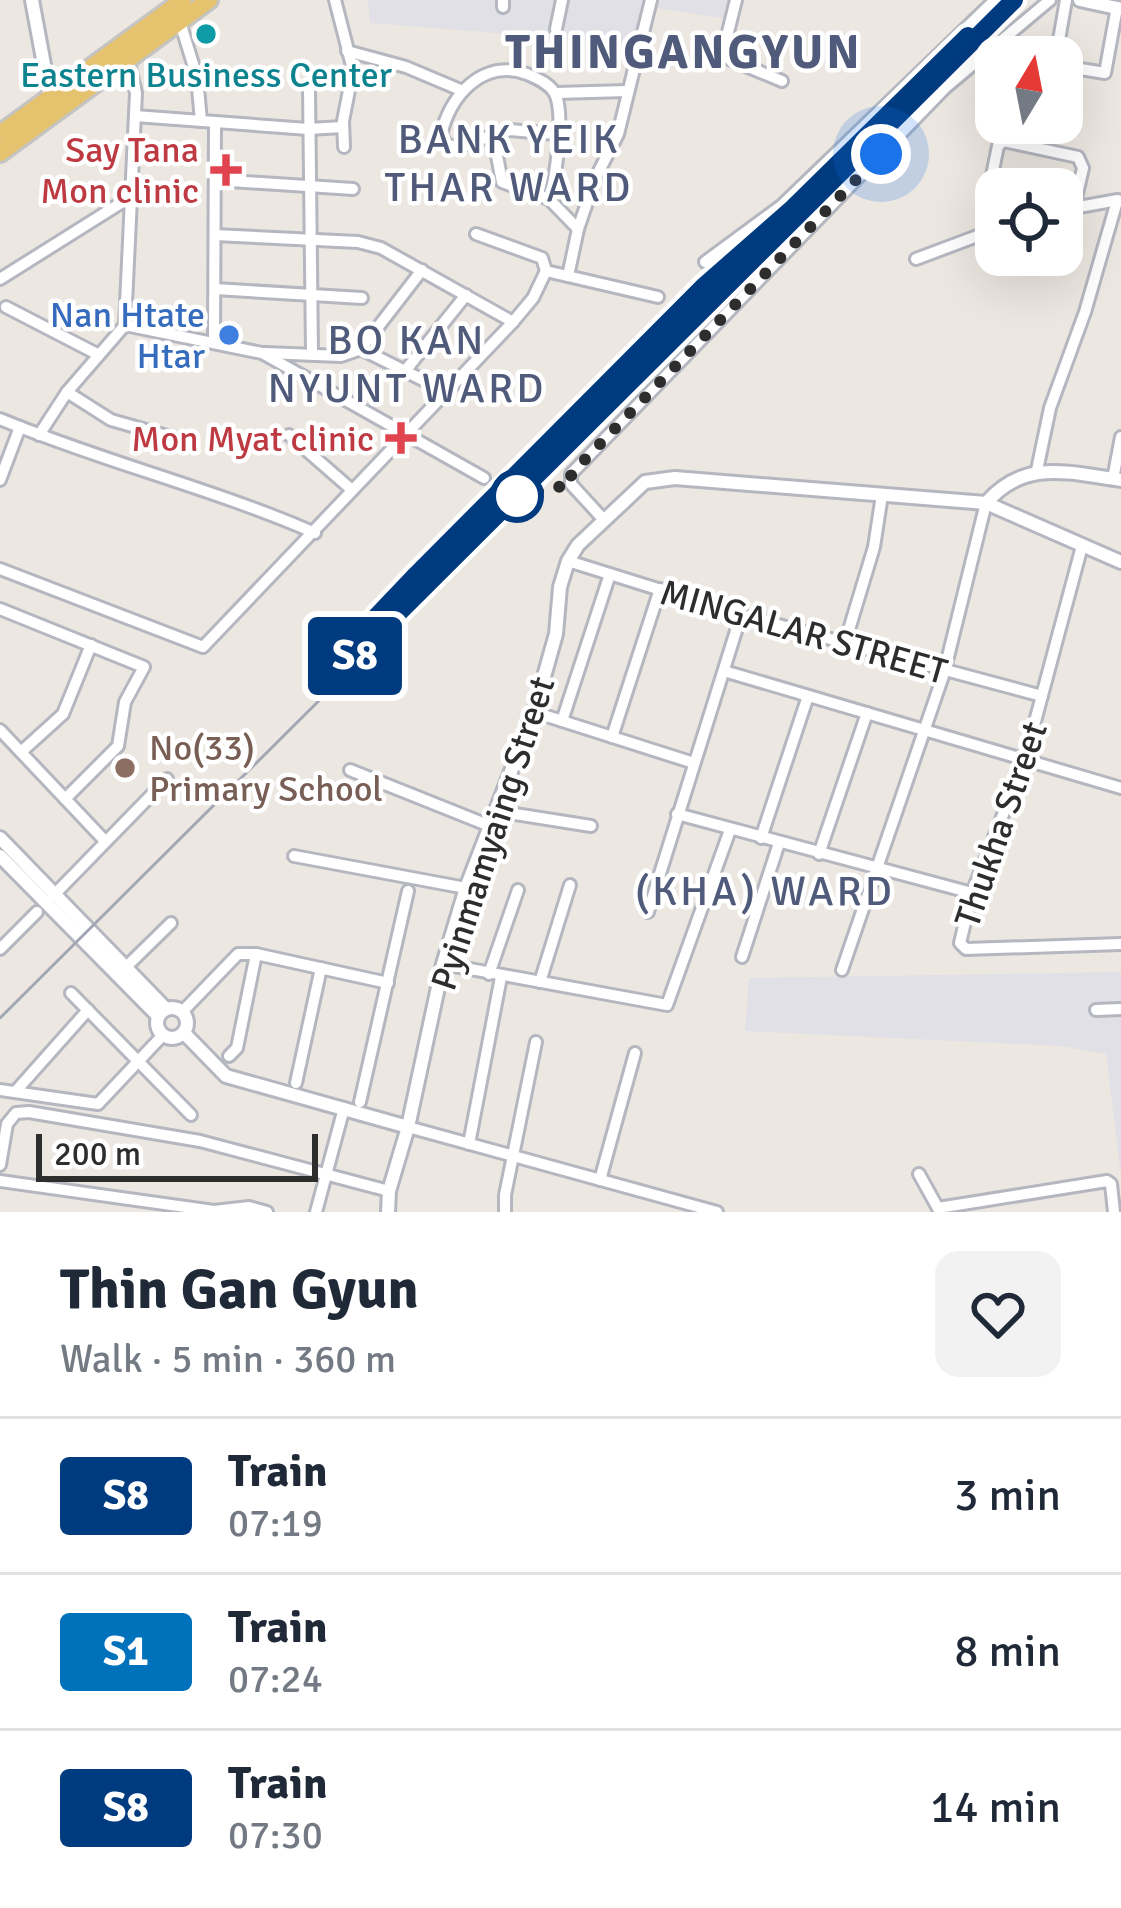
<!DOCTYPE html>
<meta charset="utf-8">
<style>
body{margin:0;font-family:Signika,sans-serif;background:#f2f2f3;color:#1f2937;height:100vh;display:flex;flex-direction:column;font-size:45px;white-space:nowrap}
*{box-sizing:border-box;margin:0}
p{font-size:39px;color:#747a83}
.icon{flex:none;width:66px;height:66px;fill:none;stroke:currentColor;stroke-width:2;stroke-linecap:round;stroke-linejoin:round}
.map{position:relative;height:1212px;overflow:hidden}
.panel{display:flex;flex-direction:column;background:#fff;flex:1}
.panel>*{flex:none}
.badge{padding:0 24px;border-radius:9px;font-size:42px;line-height:78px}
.needle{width:78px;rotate:10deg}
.buttons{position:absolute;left:975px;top:36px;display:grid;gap:24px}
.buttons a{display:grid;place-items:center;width:108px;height:108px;border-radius:24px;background:#fff;box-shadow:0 12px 48px #0002;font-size:60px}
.scale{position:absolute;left:36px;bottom:30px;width:282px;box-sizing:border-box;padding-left:12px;border:6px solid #2d2d2d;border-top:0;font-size:33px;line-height:42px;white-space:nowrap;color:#2d2d2d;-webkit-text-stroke:9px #fff;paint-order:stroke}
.you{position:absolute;width:60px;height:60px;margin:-30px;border:9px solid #fff;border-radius:50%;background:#1a73e8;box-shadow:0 0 0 18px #1a73e833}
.map>.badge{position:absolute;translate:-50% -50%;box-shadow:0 0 0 6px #fff}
.round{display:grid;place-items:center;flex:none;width:126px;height:126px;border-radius:24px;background:#f2f2f3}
.head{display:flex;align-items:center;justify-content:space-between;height:204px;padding:0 60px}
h1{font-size:57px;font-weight:800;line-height:90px}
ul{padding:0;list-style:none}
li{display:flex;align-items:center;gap:36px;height:156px;padding:0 60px;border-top:3px solid #e0e1e3}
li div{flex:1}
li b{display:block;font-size:45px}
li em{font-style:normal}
li .badge{min-width:132px;font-weight:700;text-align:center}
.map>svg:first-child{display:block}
.industrial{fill:#e1e0e6}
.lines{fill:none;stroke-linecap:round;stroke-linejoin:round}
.minor-casing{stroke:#b4b7bf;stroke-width:16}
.tertiary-casing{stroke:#b4b7bf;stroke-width:18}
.primary-casing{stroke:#c4c4c4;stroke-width:22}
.minor{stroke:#fff;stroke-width:10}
.tertiary{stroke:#fff;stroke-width:12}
.primary{stroke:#e5c26d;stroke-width:16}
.rail{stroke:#a3a7b5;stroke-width:3}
.line-casing{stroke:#fff;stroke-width:27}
.line{stroke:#003b80;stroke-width:18}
.walk{stroke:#2d2d2d;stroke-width:12;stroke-dasharray:0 21.6}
.culture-dot{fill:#0f9aa8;stroke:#fff;stroke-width:4.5}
.health-dot{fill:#e0444e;stroke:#fff;stroke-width:4.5}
.shop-dot{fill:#3f7fe0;stroke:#fff;stroke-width:4.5}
.stop-dot{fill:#fff;stroke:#003b80;stroke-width:6}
.education-dot{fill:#8d6e63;stroke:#fff;stroke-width:4.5}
.labels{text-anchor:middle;stroke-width:9;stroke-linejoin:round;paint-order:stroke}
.culture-label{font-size:36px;fill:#0d838f;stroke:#fff}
.health-label{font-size:36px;fill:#be3a42;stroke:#fff;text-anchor:end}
.shop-label{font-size:36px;fill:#366cbe;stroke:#fff;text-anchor:end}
.street-label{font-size:36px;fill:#2d2d2d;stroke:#fff}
.education-label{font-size:36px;fill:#785e54;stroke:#fff;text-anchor:start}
.quarter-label{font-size:42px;letter-spacing:3px;fill:#505a7a;stroke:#fff}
.district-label{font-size:48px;font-weight:bold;letter-spacing:3px;fill:#505a7a;stroke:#fff}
</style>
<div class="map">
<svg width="1121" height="1212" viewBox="0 0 1121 1212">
<rect width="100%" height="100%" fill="#ede7e1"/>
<g class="industrial">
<path d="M368 0H732L727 19 644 6 631 53 548 37 370 23Z"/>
<path d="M1121 972V1176L1106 1054 1061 1046 745 1031 749 978Z"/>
</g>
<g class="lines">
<g class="minor-casing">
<g id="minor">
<path d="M335 0 353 70 343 121 344 147"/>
<path d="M736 0 722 56 782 81"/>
<path d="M503 7V0"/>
<path d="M180 22 197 77 201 121"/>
<path d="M556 29 562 0"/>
<path d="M347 51 406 67 463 91"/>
<path d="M1056 57 1066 0"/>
<path d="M1062 66 1105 73 1117 7"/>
<path d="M309 88 312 353"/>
<path d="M556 93 627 91"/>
<path d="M135 116 308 129 343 127"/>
<path d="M493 135 502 182 549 199 578 229 568 276"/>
<path d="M215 180 353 189"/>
<path d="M990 185 998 146 1004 141 1078 157 1083 168 1074 207"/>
<path d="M549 199C556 178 564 117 556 96 552 85 539 79 527 74 484 58 449 95 441 136L447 145 457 147 510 130 556 134"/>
<path d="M1062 210 1118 200"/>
<path d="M578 229 595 179 618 134 651 0"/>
<path d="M476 234 542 258 546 271"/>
<path d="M215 235 358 242 381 248 513 322"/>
<path d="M916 259 996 229"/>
<path d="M705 262 781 206 995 0"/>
<path d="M0 279 132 196"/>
<path d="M215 289 362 298"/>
<path d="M6 307 99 355"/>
<path d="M125 325 262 353 484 478"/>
<path d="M125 325 136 93 128 59"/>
<path d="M214 342 215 123"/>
<path d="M361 349 445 391"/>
<path d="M265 353 341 356 361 349 422 270"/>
<path d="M405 371 466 295"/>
<path d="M67 392 111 420 181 440"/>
<path d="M0 419C103 462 212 488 315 533"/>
<path d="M39 435 67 392 125 325"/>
<path d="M289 435 352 490"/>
<path d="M1037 470 1050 408 1085 312 1117 201"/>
<path d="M1113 479 1121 437"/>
<path d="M0 480 20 427"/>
<path d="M604 520 571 484V474L945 88 1050 0"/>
<path d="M1082 546 1025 759 972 893 960 943 966 949 1121 944"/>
<path d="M568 561 741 615 1042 696"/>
<path d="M0 569 203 647 513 322 533 298 546 271 658 297"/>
<path d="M0 609 144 667 125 702 118 746 65 799"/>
<path d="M845 643 874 547 882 495"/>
<path d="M724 671 1121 788"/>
<path d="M534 712 694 763"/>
<path d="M562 721 610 574"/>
<path d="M0 730 105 841"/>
<path d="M612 737 660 589"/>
<path d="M21 752 63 714 91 645"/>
<path d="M350 770 490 826"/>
<path d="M496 811 591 826"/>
<path d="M677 814 972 893"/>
<path d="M761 838 808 696"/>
<path d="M819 854 867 713"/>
<path d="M294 856 466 888"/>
<path d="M52 897 167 779"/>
<path d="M648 912 741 615"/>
<path d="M0 949 37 912"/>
<path d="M742 957 779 843"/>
<path d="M443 964 667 1005 730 830"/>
<path d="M125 968 171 923"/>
<path d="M842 970 944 673 986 503"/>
<path d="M489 974 518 890"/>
<path d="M540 982 570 885"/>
<path d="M71 993 191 1115"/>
<path d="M1096 1010 1121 1009"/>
<path d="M183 1011 238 954H256L388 983"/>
<path d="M229 1056 237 1048 256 954"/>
<path d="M296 1083 321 968"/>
<path d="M0 1090 98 1104 163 1035"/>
<path d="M15 1092 88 1010"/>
<path d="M360 1102 408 891"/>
<path d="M408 1127 717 1212"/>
<path d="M469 1144 501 977"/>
<path d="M0 1165 7 1124 16 1113 29 1112 200 1141 389 1191"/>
<path d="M919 1174 940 1212"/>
<path d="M600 1180 635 1053"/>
<path d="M0 1181 214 1211 249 1207 267 1212"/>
<path d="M938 1208 1107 1181 1111 1184 1114 1212"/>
<path d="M316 1212 344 1108"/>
<path d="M505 1212V1195L536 1042"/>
</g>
</g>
<g class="tertiary-casing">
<g id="tertiary">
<path d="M32 0 50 97"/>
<path d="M1080 0 1121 9"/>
<path d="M986 503C1025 458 1069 473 1121 480"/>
<path d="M0 838 166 1009"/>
<path d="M0 856 158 1016"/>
<circle cx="172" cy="1023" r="15"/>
<path d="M184 1033 226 1076 408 1127"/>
<path d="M388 1212 389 1191 408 1127 443 964 466 888 534 712 556 634 560 587 568 561 578 545 645 482 675 478 986 503 1121 562"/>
</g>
</g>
<g class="primary-casing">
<g id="primary">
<path d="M0 134 183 0"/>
<path d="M0 153 209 0"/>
</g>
</g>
<use href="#minor" class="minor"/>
<use href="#tertiary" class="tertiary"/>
<use href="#primary" class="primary"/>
<g class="rail">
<path d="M356 646 377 616 417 575 703 287 782 217"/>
<path d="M0 1018 1023 0"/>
</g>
</g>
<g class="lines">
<g class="line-casing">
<path id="line" d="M968 36 793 208 703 287 417 574 377 616 335 676 1014 0"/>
</g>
<use href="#line" class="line"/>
<path class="walk" d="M517 496 572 484 571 474 881 154"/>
</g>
<circle class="culture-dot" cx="206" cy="34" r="12"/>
<g class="health-dot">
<path d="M220 152h12v12h12v12h-12v12h-12v-12h-12v-12h12z"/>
<path d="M395 420h12v12h12v12h-12v12h-12v-12h-12v-12h12z"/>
</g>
<circle class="shop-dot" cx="229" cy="335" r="12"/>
<circle class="stop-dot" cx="517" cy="496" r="24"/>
<circle class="education-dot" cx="125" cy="768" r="12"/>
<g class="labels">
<g class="culture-label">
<text x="206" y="87">Eastern Business Center</text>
</g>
<g class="health-label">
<text x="199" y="162">Say Tana<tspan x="199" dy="41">Mon clinic</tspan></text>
<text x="374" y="451">Mon Myat clinic</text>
</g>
<g class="shop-label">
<text x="205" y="327">Nan Htate<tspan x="205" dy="41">Htar</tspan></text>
</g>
<g class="street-label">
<text transform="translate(804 631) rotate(16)" y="13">MINGALAR STREET</text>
<text transform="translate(1000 824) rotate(-71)" y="13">Thukha Street</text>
<text transform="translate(492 833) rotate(-72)" y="13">Pyinmamyaing Street</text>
</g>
<g class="education-label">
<text x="149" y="760">No(33)<tspan x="149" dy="41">Primary School</tspan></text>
</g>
<g class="quarter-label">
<text x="509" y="153">BANK YEIK<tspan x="509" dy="48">THAR WARD</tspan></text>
<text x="407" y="354">BO KAN<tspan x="407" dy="48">NYUNT WARD</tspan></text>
<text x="765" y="905">(KHA) WARD</text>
</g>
<g class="district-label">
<text x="684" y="68">THINGANGYUN</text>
</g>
</g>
</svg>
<div class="buttons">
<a><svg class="needle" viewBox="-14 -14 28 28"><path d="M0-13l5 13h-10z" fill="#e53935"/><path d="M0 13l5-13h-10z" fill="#747a83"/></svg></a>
<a><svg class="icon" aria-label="locate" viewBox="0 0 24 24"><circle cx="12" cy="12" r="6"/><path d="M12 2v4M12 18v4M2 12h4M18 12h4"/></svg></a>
</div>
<div class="scale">200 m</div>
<div class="you" style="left:881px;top:154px"></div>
<b class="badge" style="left:355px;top:656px;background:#003b80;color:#fff">S8</b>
</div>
<section class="panel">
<div class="head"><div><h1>Thin Gan Gyun</h1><p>Walk · 5 min · 360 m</p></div><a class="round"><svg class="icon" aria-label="heart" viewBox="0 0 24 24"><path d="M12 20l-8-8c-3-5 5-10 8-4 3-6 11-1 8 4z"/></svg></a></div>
<ul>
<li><span class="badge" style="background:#003b80;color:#fff">S8</span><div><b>Train</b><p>07:19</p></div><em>3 min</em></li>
<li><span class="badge" style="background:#0072bc;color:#fff">S1</span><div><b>Train</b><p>07:24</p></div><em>8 min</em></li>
<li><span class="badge" style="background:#003b80;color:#fff">S8</span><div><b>Train</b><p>07:30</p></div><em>14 min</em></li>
</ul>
</section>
